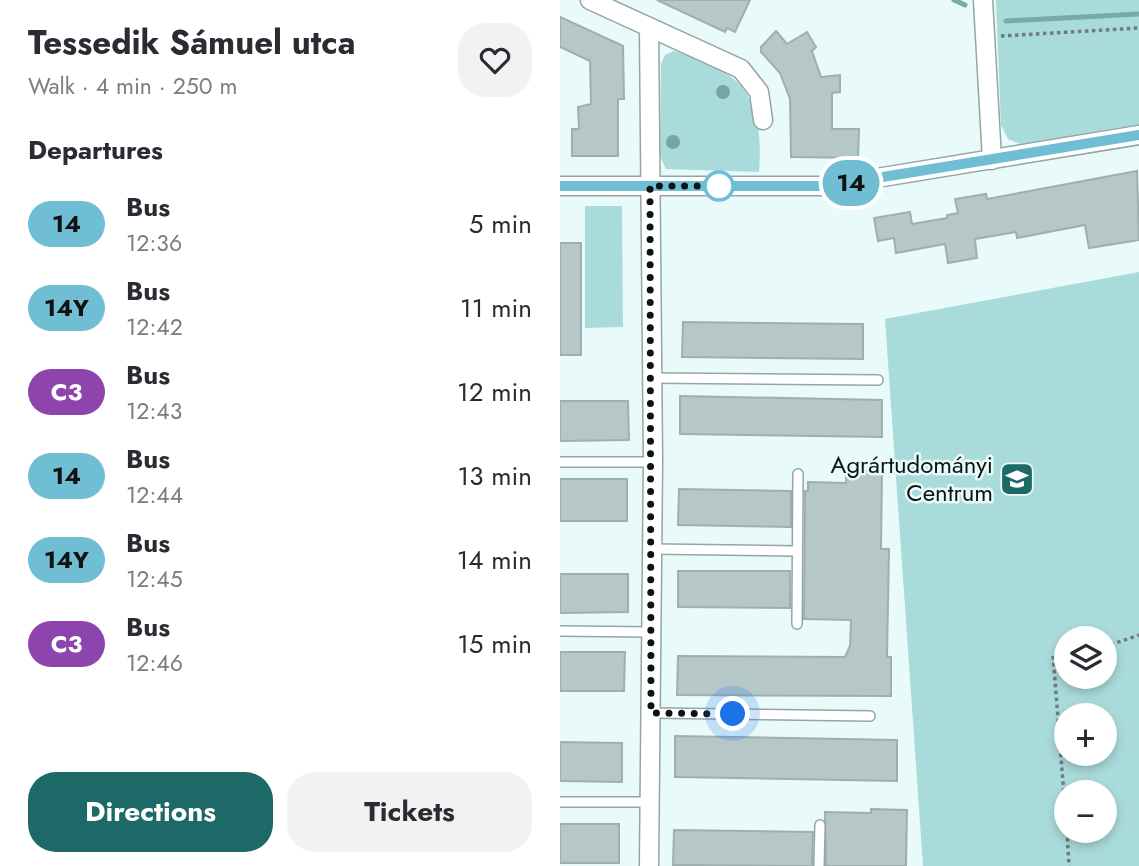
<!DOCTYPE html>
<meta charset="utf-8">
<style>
body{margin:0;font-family:Jost,sans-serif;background:#f2f2f3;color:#2b2b33;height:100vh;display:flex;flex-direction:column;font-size:26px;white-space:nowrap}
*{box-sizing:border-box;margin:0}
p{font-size:23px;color:#7c7c81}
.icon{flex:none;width:38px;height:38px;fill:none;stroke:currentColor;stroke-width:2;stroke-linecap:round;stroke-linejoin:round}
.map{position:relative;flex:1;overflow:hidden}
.drawer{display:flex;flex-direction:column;background:#fff;width:560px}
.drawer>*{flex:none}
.badge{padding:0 14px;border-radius:23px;font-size:24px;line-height:46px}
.tools{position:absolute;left:494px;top:626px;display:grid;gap:14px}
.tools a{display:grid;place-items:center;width:63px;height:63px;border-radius:50%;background:#fff;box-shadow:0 4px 10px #0003;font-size:35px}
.you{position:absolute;width:35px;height:35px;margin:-18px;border:5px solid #fff;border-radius:50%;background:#1a73e8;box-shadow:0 0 0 10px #1a73e833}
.map>.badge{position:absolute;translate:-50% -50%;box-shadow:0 0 0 4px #fff}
h2{padding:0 28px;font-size:26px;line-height:63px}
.round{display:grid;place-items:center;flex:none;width:74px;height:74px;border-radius:28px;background:#f2f2f3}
.headline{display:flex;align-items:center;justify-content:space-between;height:119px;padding:0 28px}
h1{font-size:33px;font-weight:700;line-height:52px}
.cta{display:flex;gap:14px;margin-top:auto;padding:14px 28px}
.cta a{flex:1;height:80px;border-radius:28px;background:#1c6968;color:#fff;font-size:28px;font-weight:700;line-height:80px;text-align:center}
.cta a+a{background:#f2f2f3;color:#2b2b33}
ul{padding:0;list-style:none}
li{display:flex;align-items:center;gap:21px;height:84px;padding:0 28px}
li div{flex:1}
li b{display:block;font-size:26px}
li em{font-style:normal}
li .badge{min-width:77px;font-weight:700;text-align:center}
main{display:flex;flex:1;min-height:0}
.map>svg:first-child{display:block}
.green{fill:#a9dbda;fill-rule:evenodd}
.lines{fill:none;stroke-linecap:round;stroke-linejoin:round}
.stream{stroke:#78aaa9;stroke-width:5}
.building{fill:#b5c7c7;stroke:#9dafae;stroke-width:2}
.lane-casing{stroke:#94a5a5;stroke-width:12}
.street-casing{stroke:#94a5a5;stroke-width:21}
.path{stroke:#6f7c7b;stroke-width:3.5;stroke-dasharray:3.5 3.5;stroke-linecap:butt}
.lane{stroke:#fff;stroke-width:9}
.street{stroke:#fff;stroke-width:18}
.tree{fill:#76a5a4}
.line-casing{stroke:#fff;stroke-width:16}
.line{stroke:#6fbed4;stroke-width:10}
.walk{stroke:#0c1312;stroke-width:7;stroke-dasharray:0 12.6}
.stop-dot{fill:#fff;stroke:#6fbed4;stroke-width:3.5}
.labels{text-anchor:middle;stroke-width:5;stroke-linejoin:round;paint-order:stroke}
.poi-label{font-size:24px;fill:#0c1312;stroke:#e8fbfa;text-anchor:end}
</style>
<main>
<section class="drawer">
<div class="headline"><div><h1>Tessedik Sámuel utca</h1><p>Walk · 4 min · 250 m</p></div><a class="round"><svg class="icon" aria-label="heart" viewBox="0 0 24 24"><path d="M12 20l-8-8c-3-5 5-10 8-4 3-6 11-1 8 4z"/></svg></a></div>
<h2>Departures</h2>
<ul>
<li><span class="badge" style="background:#6fbed4;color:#111">14</span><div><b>Bus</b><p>12:36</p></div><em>5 min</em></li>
<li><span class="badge" style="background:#6fbed4;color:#111">14Y</span><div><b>Bus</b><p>12:42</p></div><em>11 min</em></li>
<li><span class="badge" style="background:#8e44ad;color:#fff">C3</span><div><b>Bus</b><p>12:43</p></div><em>12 min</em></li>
<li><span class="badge" style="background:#6fbed4;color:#111">14</span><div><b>Bus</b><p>12:44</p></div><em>13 min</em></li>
<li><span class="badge" style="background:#6fbed4;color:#111">14Y</span><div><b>Bus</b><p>12:45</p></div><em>14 min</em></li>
<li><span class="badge" style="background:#8e44ad;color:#fff">C3</span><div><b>Bus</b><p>12:46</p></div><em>15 min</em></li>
</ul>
<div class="cta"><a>Directions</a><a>Tickets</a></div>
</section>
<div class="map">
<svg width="579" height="866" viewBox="0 0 579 866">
<rect width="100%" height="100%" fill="#e8fbfa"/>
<g class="green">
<path d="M436 0H579V126L460 144 448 139 441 125Z"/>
<path d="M114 51C185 71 204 99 199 172L106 169 100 156 101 64 105 55Z"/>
<path d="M25 206H62L63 327 25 328Z"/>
<path d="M579 272V866H363L325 319ZM506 639H544V677H506ZM506 716H544V754H506ZM506 793H544V831H506Z"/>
</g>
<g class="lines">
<g class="stream">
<path d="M394 0 405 5"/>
<path d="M446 21 579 14"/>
</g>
</g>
<g class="building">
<path d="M97 0H190L175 32 167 28 165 32Z"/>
<path d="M0 17 63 46 64 99H58V156H12V129H19L18 107 31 104 30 61 0 47Z"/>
<path d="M216 31 227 44 247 32 256 47 252 51 261 77 280 75V92L272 93V129H299L298 158 231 157 230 99 220 73 201 52V47Z"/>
<path d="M577 171 579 240 529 248 525 225 457 238 456 232 415 239 417 258 388 263 385 244 336 253 334 238 318 241 314 218 350 212 352 224 387 218V215L398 213 395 199 426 194 427 199Z"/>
<rect x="0" y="243" width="21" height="112"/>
<path d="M123 322 303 324V359L122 357Z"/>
<path d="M120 396 322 400V437L120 434Z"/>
<path d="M0 401H68L69 440 0 441Z"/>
<path d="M286 470 322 471 321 549H329L327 657H331V696L117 695 118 656 285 657 290 646 291 620 244 619 245 491H248V482L286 483Z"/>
<rect x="0" y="479" width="67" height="42"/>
<path d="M119 489 231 491V527L118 525Z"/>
<path d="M118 571H230V608L118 607Z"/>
<path d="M0 574H68V612L0 613Z"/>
<path d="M0 652H65L64 691H0Z"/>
<path d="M115 736 337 740V781L115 777Z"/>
<path d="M0 742 62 743V782L0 781Z"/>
<path d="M311 809 347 810 346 866H266L265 812 311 813Z"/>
<rect x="0" y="824" width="59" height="39"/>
<path d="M114 830 253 832 252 866 113 865Z"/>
</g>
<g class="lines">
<g class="lane-casing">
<g id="lane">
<path d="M92 378 318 380"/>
<path d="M0 462H93"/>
<path d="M92 549 237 551"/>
<path d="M237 624 238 474"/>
<path d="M0 631 91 632"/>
<path d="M91 713 310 716"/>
<path d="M0 802H90"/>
<path d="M259 866 260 825"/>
</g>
</g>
<g class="street-casing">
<g id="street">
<path d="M30 0 181 69 199 92 203 120"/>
<path d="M423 0 432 160"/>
<path d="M0 186H268L579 135"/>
<path d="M89 866 93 462 89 27"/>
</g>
</g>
<g class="path">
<path d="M441 36 579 28"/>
<path d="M544 647 579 635"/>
<path d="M506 653 493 655 506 821"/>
<path d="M507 831 509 866"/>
</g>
<use href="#lane" class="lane"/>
<use href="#street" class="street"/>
</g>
<g class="tree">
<circle cx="163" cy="92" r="7"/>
<circle cx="113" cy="142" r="7"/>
</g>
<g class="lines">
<g class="line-casing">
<path id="line" d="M0 186H268L579 135"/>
</g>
<use href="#line" class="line"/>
<path class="walk" d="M159 186H167H90L91 713 173 714"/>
</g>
<defs>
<g id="university-square" transform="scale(1.75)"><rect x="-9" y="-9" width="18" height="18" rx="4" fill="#1c6968" stroke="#e8fbfa"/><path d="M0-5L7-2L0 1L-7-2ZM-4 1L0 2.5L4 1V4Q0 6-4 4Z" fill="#fff"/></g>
</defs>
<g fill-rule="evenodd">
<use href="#university-square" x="457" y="479"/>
</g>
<circle class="stop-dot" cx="159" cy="186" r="14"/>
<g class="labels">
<g class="poi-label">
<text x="433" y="473">Agrártudományi<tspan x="433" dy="28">Centrum</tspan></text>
</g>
</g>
</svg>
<div class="tools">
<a><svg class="icon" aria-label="layers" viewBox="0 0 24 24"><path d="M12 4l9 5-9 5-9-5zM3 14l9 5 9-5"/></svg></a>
<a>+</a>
<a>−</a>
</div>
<div class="you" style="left:173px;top:714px"></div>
<b class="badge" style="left:291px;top:183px;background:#6fbed4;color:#111">14</b>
</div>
</main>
